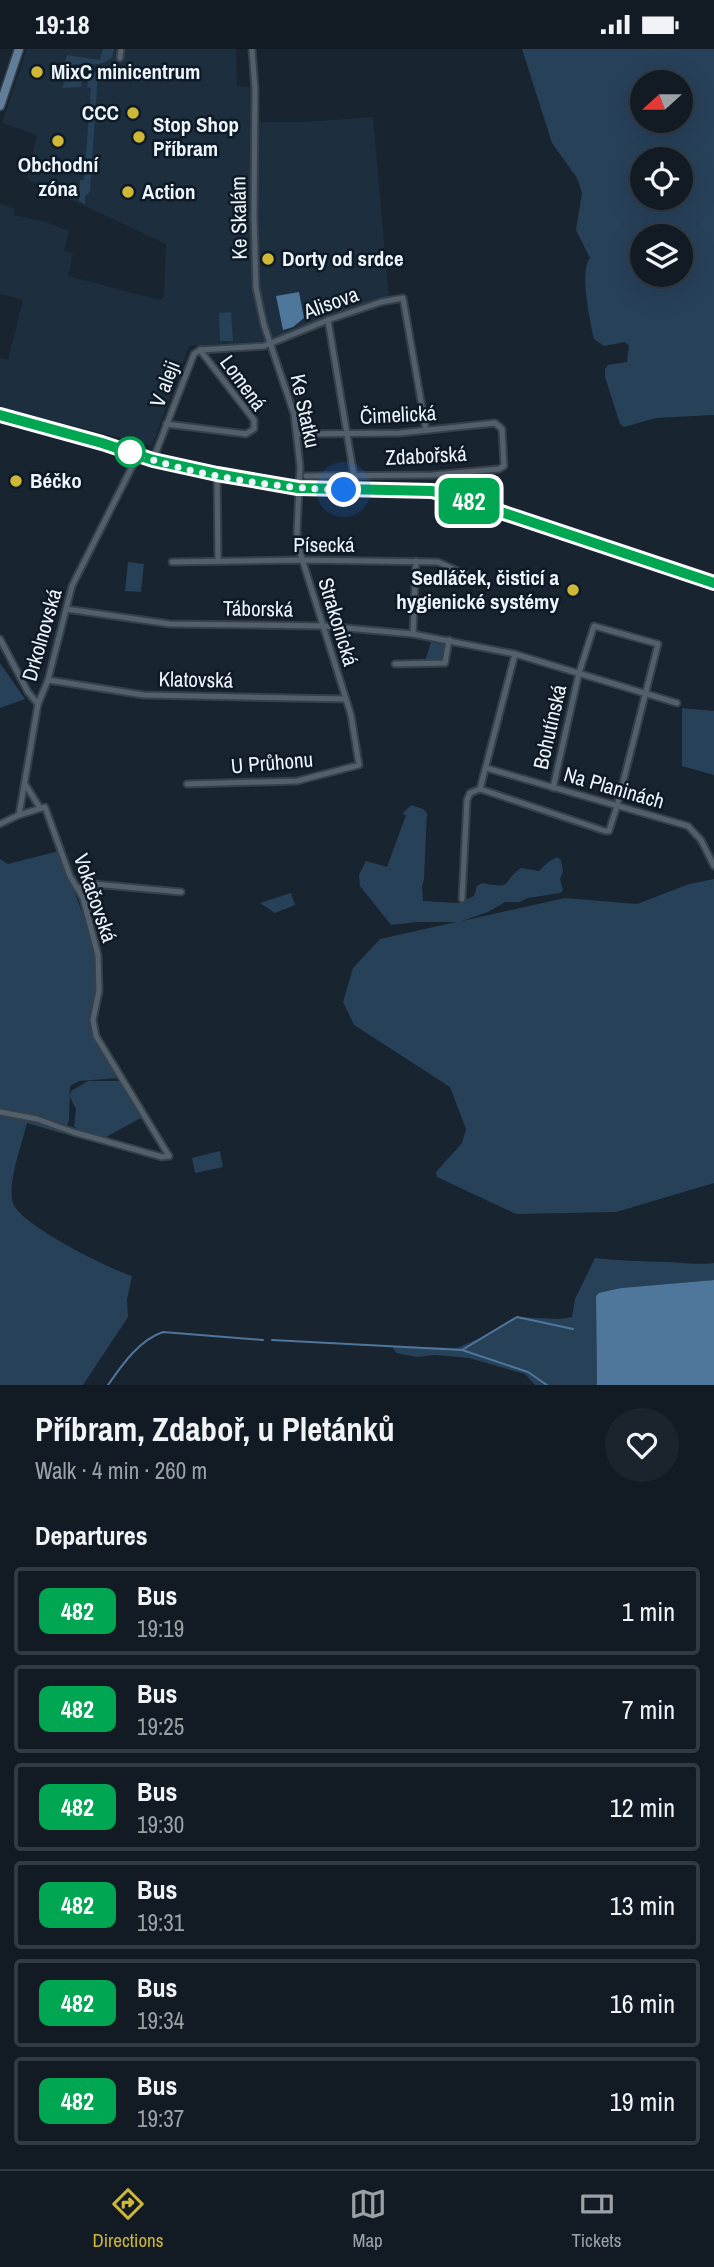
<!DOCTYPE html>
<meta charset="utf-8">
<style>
body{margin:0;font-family:"Archivo Narrow",sans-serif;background:#1b242c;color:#f1f3f6;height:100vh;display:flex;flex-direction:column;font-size:26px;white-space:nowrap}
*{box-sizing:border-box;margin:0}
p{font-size:23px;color:#9ca1a6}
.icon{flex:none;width:38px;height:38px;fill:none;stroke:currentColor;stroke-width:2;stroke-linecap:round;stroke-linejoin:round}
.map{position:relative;height:1336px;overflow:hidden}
.drawer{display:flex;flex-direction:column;background:#121b24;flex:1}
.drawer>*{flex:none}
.badge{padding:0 14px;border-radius:10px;font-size:24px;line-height:46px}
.needle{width:46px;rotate:249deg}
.tools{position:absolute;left:630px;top:21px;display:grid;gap:14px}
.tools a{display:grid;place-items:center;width:63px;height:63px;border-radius:50%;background:#121b24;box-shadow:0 7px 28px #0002,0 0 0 2px #313941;font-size:35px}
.you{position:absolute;width:35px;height:35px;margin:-18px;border:5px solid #fff;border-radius:50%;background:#1a73e8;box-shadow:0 0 0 10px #1a73e833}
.map>.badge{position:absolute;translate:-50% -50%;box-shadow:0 0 0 4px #fff}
h2{padding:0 35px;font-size:26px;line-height:63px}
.round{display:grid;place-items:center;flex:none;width:74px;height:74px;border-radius:37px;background:#1b242c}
.head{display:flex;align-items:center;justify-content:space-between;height:119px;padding:0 35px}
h1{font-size:33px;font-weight:800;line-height:52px}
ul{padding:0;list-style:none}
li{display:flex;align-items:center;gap:21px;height:88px;margin:0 14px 10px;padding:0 21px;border:4px solid #313941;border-radius:7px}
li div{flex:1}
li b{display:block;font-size:26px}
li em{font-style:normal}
li .badge{min-width:77px;font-weight:700;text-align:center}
.status{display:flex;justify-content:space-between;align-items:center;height:49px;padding:0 35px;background:#121b24;direction:ltr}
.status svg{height:19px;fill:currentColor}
.menu{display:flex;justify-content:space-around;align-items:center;height:98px;border-top:2px solid #313941;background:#121b24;font-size:19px;color:#9ca1a6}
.menu a{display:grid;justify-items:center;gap:4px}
.menu .active{color:#d0b837}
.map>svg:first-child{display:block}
.built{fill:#1d2e3f}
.green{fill:#274159;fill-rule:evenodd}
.water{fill:#4f769b}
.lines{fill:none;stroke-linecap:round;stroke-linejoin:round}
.stream{stroke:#4f769b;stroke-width:2}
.street-casing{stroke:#364049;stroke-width:9}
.secondary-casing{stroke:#364049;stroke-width:11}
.street{stroke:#52606e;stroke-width:5}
.secondary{stroke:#617d98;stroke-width:8}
.line-casing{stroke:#fff;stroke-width:16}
.line{stroke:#00a651;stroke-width:10}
.walk{stroke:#ecf4fc;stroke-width:7;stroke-dasharray:0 12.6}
.poi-dot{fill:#d0b837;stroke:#0e1a26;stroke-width:2.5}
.stop-dot{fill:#fff;stroke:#00a651;stroke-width:3.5}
.labels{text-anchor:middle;stroke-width:5;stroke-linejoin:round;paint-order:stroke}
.poi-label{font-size:21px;font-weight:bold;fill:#ecf4fc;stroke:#0e1a26;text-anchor:start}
.street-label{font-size:21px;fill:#ecf4fc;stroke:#0e1a26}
</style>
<div class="status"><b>19:18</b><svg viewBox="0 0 49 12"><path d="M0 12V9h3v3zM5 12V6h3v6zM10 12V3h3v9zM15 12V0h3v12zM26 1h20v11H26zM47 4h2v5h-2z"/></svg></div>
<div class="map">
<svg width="714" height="1336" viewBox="0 0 714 1336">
<rect width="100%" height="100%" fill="#182430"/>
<path class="built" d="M27 0H236L237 37 253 38 252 73H303L373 68 389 250 266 292 189 297 152 397 0 358V309L8 311 23 251 0 245V154L15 160 14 166 46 173 69 182 64 202 73 205 68 227 160 251 164 248 166 195 27 130 37 86 2 74Z"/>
<g class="green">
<path d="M103 0H114L112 9C91 23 80 8 62 21L67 6 100 11Z"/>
<path d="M522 0H714V366L656 369 624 378 620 375 605 328V320L608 316 627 313 629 297 625 293 604 297 594 290C590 272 579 222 590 209L576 181 582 144 577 129 552 94ZM642 33H681V72H642ZM642 110H681V149H642ZM642 187H681V226H642Z"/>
<path d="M76 23 82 27 81 38 62 39 67 27Z"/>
<path d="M98 23 90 143 85 147V155L79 152 80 131H84L91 39 87 38 89 24Z"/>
<path d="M231 263 233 292H220L219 264Z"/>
<path d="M128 513 144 515 141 543 125 542Z"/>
<path d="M431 593 443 595 445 598 443 611 425 612Z"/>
<path d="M0 614 25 650 0 659Z"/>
<path d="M682 659 714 662V726L682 717Z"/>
<path d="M411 756 423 760 427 764 424 830 422 838 423 852 459 854 474 847 477 837 482 834C515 840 499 835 521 819L539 822C545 816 549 812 557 808L561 811 563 822 560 830 563 841 560 844 528 849 519 853H505L488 863 462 872 565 849 637 855 689 835 714 830V1134L616 1163 516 1165 437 1128 436 1123 462 1094 466 1080 450 1038 354 976 343 953 353 919 380 890 456 873H417L391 876 360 837 359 826 366 812 387 818 406 766 402 765Z"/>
<path d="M59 802 91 887 97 926 93 985 119 1029 79 1032 70 1037 69 1071 64 1085 27 1074C22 1095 7 1134 13 1154 20 1176 108 1219 132 1227L127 1251 128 1268 83 1336H0V810L8 815Z"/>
<path d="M291 844 295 856 275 864 260 854Z"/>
<path d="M88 1032H121L143 1068 104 1089 80 1083 74 1077 76 1060 70 1048 71 1042Z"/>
<path d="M220 1102 223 1118 195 1124 192 1109Z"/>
<path d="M595 1209C620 1212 643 1212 669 1213 684 1214 698 1216 714 1214V1231L621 1239 596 1247 597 1336H535L525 1325 469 1309 435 1306 417 1308 396 1304 392 1297 457 1299 480 1289 515 1268 560 1270 572 1268 575 1250Z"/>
</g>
<g class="water">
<path d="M299 243 304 269 293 278 283 281 276 247Z"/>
<path d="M714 1231V1336H597L596 1247 599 1244 621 1239Z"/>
</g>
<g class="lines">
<g class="stream">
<path d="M272 1291 462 1301 517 1268 573 1280"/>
<path d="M462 1301 528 1323 547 1336"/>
<path d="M108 1336C122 1316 139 1291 163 1283L263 1291"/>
</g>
<g class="street-casing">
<g id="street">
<path d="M120 9 121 0"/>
<path d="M328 271 354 427"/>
<path d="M166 375 246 385 254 380V371L200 301"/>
<path d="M297 385 400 384 495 374 502 380 504 417 499 420 432 426 306 427"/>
<path d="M153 411 194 305 200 301 264 297 328 271 381 253 403 249 426 381"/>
<path d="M217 425 218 512"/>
<path d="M172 513 302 511 438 513 472 528"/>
<path d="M66 560 170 575 324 577 413 585 515 605 677 654"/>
<path d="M413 585 416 512"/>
<path d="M0 590 28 643 38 655"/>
<path d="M395 615 445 614 449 591"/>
<path d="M48 631 144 646 345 650"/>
<path d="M486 719 688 777 701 791 714 817"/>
<path d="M25 735 40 759"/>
<path d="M187 735 297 732 359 716 351 666 299 500 297 483 300 417 294 365 264 276 256 239 254 167 255 40 252 0"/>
<path d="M480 740 605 782H609L617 757 658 595 594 577 579 624 553 739"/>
<path d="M480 740 515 605"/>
<path d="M19 766 38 655 48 631 72 537 138 406"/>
<path d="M0 775 19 766 45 758 70 827 83 849 98 906 99 942 93 971 96 987 169 1107"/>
<path d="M79 840 83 837 94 835 181 843"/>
<path d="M462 850 467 751 470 744 480 740"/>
<path d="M0 1063 37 1070 73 1083 162 1108 169 1107"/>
</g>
</g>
<g class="secondary-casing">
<g id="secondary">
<path d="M0 57 19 0"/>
<path d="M0 366 102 394 153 411 217 425 298 438 432 442 465 451 714 534"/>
</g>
</g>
<use href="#street" class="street"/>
<use href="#secondary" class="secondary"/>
</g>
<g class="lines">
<g class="line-casing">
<path id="line" d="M0 366 102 394 153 411 217 425 298 439 432 442 465 451 714 534"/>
</g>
<use href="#line" class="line"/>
<path class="walk" d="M130 403C189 426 280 440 344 441"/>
</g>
<g class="poi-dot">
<circle cx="37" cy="23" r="7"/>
<circle cx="133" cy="64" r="7"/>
<circle cx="139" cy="88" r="7"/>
<circle cx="58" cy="92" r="7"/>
<circle cx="128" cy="143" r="7"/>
<circle cx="268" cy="210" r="7"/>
<circle cx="16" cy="432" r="7"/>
<circle cx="573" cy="541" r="7"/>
</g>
<circle class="stop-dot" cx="130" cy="403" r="14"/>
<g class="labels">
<g class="poi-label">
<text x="51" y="30">MixC minicentrum</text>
<text x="119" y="71" text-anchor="end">CCC</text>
<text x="153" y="83">Stop Shop<tspan x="153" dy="24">Příbram</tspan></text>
<text x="58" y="123" text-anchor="middle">Obchodní<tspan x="58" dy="24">zóna</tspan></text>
<text x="142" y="150">Action</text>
<text x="282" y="217">Dorty od srdce</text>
<text x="30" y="439">Béčko</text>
<text x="559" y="536" text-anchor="end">Sedláček, čisticí a<tspan x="559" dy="24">hygienické systémy</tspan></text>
</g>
<g class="street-label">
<text transform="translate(239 169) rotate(-91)" y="7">Ke Skalám</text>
<text transform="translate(331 254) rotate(-20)" y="7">Alisova</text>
<text transform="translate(243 334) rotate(54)" y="7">Lomená</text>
<text transform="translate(165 335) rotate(-69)" y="7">V aleji</text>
<text transform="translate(305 362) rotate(78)" y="7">Ke Statku</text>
<text transform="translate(398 366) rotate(-3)" y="7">Čimelická</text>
<text transform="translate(426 407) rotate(-3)" y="7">Zdabořská</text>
<text x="324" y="503">Písecká</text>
<text transform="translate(258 560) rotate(1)" y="7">Táborská</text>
<text transform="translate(338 573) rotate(73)" y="7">Strakonická</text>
<text transform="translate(42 586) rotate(-74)" y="7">Drkolnovská</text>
<text transform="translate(196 631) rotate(1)" y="7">Klatovská</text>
<text transform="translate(550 678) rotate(-77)" y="7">Bohutínská</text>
<text transform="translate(272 714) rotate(-5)" y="7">U Průhonu</text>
<text transform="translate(614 739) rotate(16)" y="7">Na Planinách</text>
<text transform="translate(95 849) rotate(71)" y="7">Vokačovská</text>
</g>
</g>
</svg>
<div class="tools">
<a><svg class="needle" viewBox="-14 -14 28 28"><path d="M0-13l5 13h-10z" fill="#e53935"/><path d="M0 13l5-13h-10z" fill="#9ca1a6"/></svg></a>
<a><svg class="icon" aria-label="locate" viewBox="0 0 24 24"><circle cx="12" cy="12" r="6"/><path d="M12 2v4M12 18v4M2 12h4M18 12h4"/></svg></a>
<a><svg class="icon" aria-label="layers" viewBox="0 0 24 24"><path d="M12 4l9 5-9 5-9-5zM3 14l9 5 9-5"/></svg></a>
</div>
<div class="you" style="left:344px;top:441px"></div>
<b class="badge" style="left:469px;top:452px;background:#00a651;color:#fff">482</b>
</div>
<section class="drawer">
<div class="head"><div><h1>Příbram, Zdaboř, u Pletánků</h1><p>Walk · 4 min · 260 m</p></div><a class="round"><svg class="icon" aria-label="heart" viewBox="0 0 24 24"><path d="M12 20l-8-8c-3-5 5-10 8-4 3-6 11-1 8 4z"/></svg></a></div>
<h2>Departures</h2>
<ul>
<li><span class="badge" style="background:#00a651;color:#fff">482</span><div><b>Bus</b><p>19:19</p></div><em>1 min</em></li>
<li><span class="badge" style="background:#00a651;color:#fff">482</span><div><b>Bus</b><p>19:25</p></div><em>7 min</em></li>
<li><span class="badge" style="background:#00a651;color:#fff">482</span><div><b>Bus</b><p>19:30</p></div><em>12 min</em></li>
<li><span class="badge" style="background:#00a651;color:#fff">482</span><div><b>Bus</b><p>19:31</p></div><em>13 min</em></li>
<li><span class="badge" style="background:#00a651;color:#fff">482</span><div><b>Bus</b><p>19:34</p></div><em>16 min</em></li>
<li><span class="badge" style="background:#00a651;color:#fff">482</span><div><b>Bus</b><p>19:37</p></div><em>19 min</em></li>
</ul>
</section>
<nav class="menu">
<a class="active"><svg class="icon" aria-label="directions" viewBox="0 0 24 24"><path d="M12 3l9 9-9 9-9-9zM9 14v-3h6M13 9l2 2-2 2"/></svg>Directions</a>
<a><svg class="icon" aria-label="map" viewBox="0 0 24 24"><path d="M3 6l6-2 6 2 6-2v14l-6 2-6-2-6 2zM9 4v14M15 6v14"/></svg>Map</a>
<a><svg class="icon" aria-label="tickets" viewBox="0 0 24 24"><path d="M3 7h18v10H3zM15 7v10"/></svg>Tickets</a>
</nav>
